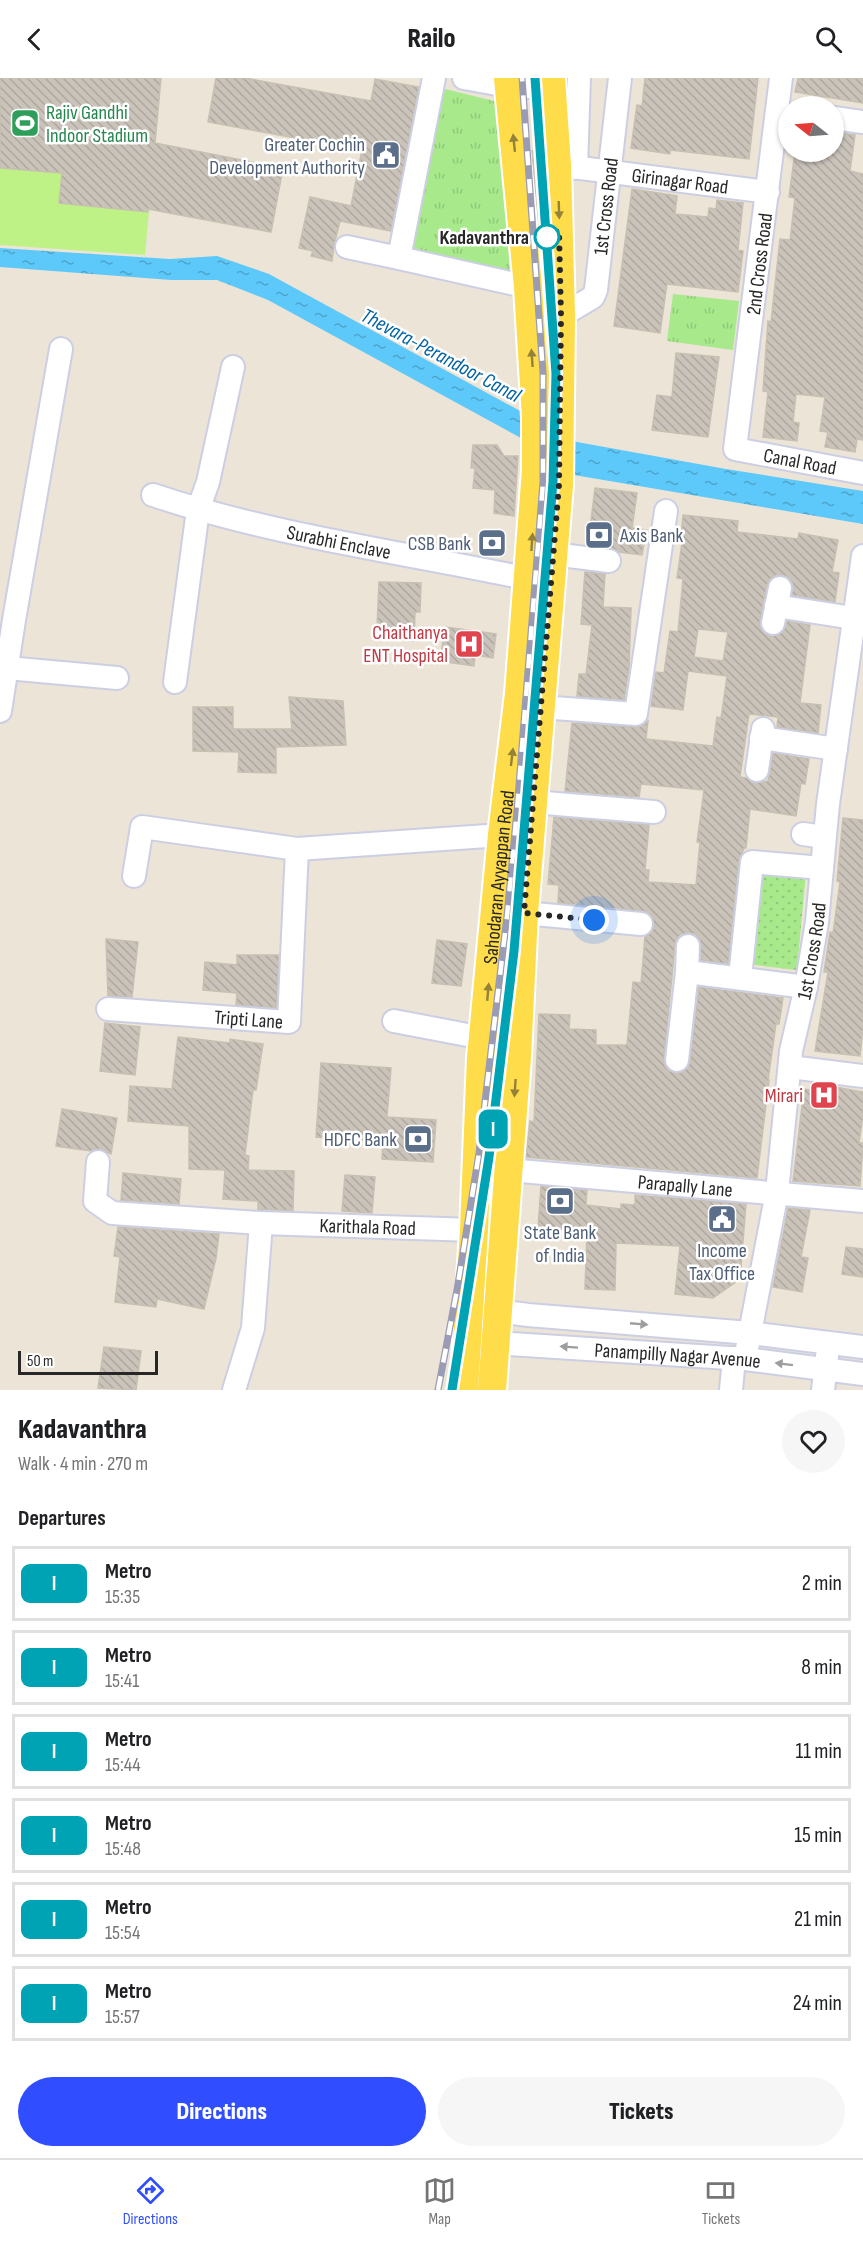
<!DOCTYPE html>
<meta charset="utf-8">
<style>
body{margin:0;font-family:"Sofia Sans Condensed",sans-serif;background:#f6f6f6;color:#202124;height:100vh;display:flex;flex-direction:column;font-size:22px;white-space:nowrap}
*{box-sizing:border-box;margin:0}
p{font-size:20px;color:#757577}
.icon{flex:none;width:33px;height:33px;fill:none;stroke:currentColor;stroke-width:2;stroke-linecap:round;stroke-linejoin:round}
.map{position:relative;height:1312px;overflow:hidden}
.sheet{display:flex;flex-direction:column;background:#fff;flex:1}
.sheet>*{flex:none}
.badge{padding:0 12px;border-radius:9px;font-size:21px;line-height:39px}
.needle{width:39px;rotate:287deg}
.fabs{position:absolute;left:778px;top:18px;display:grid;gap:12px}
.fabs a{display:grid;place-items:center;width:66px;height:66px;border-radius:50%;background:#fff;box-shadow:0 2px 4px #0004;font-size:30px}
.scale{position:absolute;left:18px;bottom:15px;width:140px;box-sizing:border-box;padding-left:6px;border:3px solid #272727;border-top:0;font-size:16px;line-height:21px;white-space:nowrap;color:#272727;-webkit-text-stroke:4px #fff;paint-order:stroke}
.you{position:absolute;width:30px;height:30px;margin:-15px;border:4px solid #fff;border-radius:50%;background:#1a73e8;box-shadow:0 0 0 9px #1a73e833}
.map>.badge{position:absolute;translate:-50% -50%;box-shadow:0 0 0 3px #fff}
h2{padding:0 18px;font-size:22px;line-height:54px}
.round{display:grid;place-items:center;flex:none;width:63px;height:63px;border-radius:32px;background:#f6f6f6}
.head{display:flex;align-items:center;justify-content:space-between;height:102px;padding:0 18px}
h1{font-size:28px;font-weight:800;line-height:45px}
.cta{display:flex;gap:12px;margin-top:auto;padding:12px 18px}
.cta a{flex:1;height:69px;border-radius:36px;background:#304dff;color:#fff;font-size:24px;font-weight:800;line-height:69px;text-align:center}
.cta a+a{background:#f6f6f6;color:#202124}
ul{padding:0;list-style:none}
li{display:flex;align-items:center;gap:18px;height:75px;margin:0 12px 9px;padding:0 6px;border:3px solid #e0e0e0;border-radius:0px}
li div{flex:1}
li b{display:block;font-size:22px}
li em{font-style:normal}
li .badge{min-width:66px;font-weight:700;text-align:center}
header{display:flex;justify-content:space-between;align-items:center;height:78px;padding:0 18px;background:#fff;font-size:27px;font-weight:800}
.tabs{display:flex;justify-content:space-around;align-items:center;height:84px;border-top:2px solid #e0e0e0;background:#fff;font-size:16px;color:#757577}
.tabs a{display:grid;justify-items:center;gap:3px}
.tabs .selected{color:#304dff}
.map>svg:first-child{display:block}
.grass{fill:url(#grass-tufts)}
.park{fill:url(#park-dots)}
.pitch{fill:#bff286}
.water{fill:url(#water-ripples)}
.building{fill:url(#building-back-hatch);stroke:#c7c0b1;stroke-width:1.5;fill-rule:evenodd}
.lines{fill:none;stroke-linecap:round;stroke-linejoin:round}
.minor-casing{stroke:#cccfe3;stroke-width:26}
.major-casing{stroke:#fff;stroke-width:32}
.minor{stroke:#fff;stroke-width:22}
.major{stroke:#ffdc49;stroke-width:28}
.rail-casing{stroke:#999cb4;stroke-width:7}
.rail{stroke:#fff;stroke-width:4.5;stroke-dasharray:14;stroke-linecap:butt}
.oneway{fill:#938238}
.oneway2{fill:#9e9e9e}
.line-casing{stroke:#fff;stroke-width:14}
.line{stroke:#00a3b4;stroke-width:9}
.walk{stroke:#272727;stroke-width:6;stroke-dasharray:0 10.8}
.stop-dot{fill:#fff;stroke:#00a3b4;stroke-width:3}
.labels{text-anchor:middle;stroke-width:5;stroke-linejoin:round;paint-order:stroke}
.leisure-label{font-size:20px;fill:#27864d;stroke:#fff;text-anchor:start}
.service-label{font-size:20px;fill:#4e5e75;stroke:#fff;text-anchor:end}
.street-label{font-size:20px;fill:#272727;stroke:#fff}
.stop-label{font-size:20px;font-weight:bold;fill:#272727;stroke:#fff;text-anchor:end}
.health-label{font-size:20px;fill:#be3a42;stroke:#fff;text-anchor:end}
.water-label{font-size:21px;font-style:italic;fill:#0063a2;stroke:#fff}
</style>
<header><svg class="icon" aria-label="back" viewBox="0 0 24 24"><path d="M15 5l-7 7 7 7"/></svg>Railo<svg class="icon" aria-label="search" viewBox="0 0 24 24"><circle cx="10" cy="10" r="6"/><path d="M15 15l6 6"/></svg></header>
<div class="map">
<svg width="863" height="1312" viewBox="0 0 863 1312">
<defs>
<pattern id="grass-tufts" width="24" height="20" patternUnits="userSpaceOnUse" patternTransform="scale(1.5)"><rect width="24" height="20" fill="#a8e98c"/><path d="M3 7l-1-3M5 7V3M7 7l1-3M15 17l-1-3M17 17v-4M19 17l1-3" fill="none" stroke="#91c879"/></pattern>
<pattern id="park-dots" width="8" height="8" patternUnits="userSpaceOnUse" patternTransform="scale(1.5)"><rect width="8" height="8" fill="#a8e98c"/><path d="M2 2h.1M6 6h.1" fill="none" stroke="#91c879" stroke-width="1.8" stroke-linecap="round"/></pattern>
<pattern id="water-ripples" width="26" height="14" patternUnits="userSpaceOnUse" patternTransform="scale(1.5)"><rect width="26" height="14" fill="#5dc9fa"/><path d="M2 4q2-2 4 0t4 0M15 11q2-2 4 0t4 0" fill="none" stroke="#4da3ca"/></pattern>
<pattern id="building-back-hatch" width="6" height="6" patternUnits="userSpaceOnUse" patternTransform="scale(1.5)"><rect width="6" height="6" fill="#cac3ba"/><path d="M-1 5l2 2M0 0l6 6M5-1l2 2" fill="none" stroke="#aea8a0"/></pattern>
</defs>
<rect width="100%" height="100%" fill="#ece4d6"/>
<g class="grass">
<path d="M441 10 498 24 510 194 413 173Z"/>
<path d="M673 216 739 223 733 272 667 263Z"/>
</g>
<path class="park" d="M756 789 806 794 797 892 746 886Z"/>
<path class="pitch" d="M0 0H161L145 177 0 167Z"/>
<path class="water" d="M0 170 170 181 217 178 269 196 577 364 726 391 863 413V446L574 397 530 365 268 222 217 202H171L0 189Z"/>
<g class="building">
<path d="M0 0H161L155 65 283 90 271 154 148 131V134L59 125 62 95 0 90Z"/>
<path d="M216 0H245L371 23 375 1 419 9 391 153 340 143 334 167 332 183 311 178 313 173 299 170 310 119 351 128 362 72 208 44Z"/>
<path d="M645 0H758L749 81 670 72V76L631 70 637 27 642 28Z"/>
<path d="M798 0H863V25L795 14Z"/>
<path d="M834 54 855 57 850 93 863 96V362L857 361 855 374 825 369 828 354 820 353 825 319 796 316 793 344 799 345 797 363 763 359 768 314 763 313 768 243 771 244 780 161 790 162 795 120 789 119 795 74H834Z"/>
<path d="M539 72 541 88 543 197 532 73Z"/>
<path d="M632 111 677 118 675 136 708 139 709 130 716 131 717 122 743 125 738 172 743 173 738 214 667 206 660 255 614 248Z"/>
<path d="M676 275 719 279 708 359 652 352 657 317 672 319Z"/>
<path d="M473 367H497L504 378H518L514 438 494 435 495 412 473 410 475 390H471Z"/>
<path d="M595 410 637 415 632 450 646 452 642 477 619 474 611 470 588 467Z"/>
<path d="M683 437 738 443 737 454 798 461 799 455 838 462 832 494 839 495 835 524 792 517 793 506 789 500 783 497H776L770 501 767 507 760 542V549L764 555 771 558 783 554 787 543 810 547 800 625 821 627 818 655 777 649 778 639 749 636 740 699 747 700 756 705 768 703 773 675 809 681 805 706 801 705 796 738 750 731 746 770H744L739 783 728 886 701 882 700 862 695 856 688 855 681 856 676 861 675 867 664 980 665 988 669 993 682 995 687 990 690 984 699 909 783 920 779 946H776L768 1002H769L757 1100 526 1079 530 1043 534 1044 539 936 570 937 569 951 596 952V967H627L633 904 641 905 645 859 652 854 654 847 649 835 642 833 558 825 559 807 548 806 554 739 649 747 645 792H649L648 804 696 807 700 764H697L704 712 641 706 639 719 565 713 572 645 635 649 642 648 648 643 646 661 713 668 717 639 721 640 727 598 688 593 683 632 651 628 656 594 664 595 670 553 678 554 683 501 677 500 683 458H681ZM698 551 728 554 723 583 694 579Z"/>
<path d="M585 494 605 496 603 529 631 530 629 590 624 622 577 618 579 596H586L592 547 581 546Z"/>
<path d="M379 504 421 505 420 534H415L414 563 385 561V550H377Z"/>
<path d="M445 549 496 556 493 580 475 577 474 588 440 583Z"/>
<path d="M289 619 343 623 346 667 276 669V695L238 694 239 674 193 673V629H233V651H292Z"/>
<path d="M843 740 863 742V949L860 978 815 973 828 894H824L830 854 833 855 840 804 837 803Z"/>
<path d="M106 861 138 864 132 919 108 918Z"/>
<path d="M437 862 467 866 461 908 432 905Z"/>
<path d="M237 877H279L276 930 236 927 237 915 203 912 205 884 237 887Z"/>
<path d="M105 945 140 949 135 997 100 993Z"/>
<path d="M178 959 230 965V961L263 966 256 1012H253L245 1077 249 1078 248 1092 294 1093 293 1133 258 1131V1123L223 1121 225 1092 189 1091V1048L128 1043 130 1008 172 1011Z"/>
<path d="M321 985 391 990 387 1039 436 1042 433 1084 382 1081 383 1064 316 1059Z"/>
<path d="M813 1005 863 1014V1037L859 1065H863L860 1108 793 1103 804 1011 812 1012Z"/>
<path d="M62 1031 117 1040 111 1076 100 1071 91 1073 56 1068Z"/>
<path d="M123 1095 181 1101 179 1126 121 1122Z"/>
<path d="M345 1097 375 1099 372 1135 342 1133Z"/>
<path d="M541 1108 587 1112 586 1127 621 1131V1126L635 1127V1117L746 1126 740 1201 713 1220 675 1216 680 1168 616 1165 615 1212 585 1211 587 1154 538 1150Z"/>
<path d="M788 1130 810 1132 801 1179 808 1180 802 1214 773 1209Z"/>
<path d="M118 1149 219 1156 216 1180 204 1231 157 1221 156 1229 115 1224 120 1179 114 1178Z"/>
<path d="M846 1169 863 1171V1199L842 1196Z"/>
<path d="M104 1269 141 1273 136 1312 98 1310Z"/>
</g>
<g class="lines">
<g class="minor-casing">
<g id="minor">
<path d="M434 0 399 180 528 209"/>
<path d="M464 0 508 8 552 10"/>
<path id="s1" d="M781 0 735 371 863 395"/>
<path d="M834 40 863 44"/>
<path id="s2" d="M557 87 768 114"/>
<path d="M576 90 579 0"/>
<path d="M347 169 399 180"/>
<path id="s3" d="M561 238 593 219 596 212 620 0"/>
<path id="s4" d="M153 417C275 458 403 474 529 501"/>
<path d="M553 476 609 483"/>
<path d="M776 528 853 540"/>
<path d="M773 545 780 510"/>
<path d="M7 590 117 600"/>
<path d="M175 604 198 432 208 404 233 289"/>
<path d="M540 629 636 636 666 433"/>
<path d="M0 633 14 542 61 271"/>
<path d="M761 660 836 671"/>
<path d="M757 692 763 651"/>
<path d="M533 724 654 734"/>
<path d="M803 756 824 759"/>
<path d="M134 798 142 749 297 771 502 757"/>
<path d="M524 835 641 846"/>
<path d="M687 894 688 868"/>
<path d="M740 900 752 784 822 790"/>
<path id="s5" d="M108 931 289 944 297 771"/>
<path d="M394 943 483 960"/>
<path d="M677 982 687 894 806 909"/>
<path d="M790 989 863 998"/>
<path id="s6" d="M98 1084 95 1123 112 1135 261 1145 474 1152"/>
<path id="s7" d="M508 1092 863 1123"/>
<path d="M497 1233 528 1237 750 1255 863 1269"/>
<path id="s8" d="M494 1265 745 1281 863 1296"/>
<path id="s9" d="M745 1281 777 1114 791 973 806 909 817 844 828 726 863 478"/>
<path d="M234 1312 253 1250 261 1145"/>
<path d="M731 1312 734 1280"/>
<path d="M823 1312 827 1278"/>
</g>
</g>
<g class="major-casing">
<g id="major">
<path id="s10" d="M464 1312 474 1152 481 980 502 757 519 616 536 392V339L528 209 508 0"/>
<path d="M492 1312 517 979 524 835 559 407 561 238 557 87 551 0"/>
</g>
</g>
<use href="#minor" class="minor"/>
<use href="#major" class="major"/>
<g class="rail-casing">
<g id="rail">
<path d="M535 0 556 295 553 404 544 518"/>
<path d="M438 1312 457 1212 479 1075 507 838 517 732 543 404V295L522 0"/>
<path d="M452 1312 490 1079 514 874 524 754"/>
</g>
</g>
<use href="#rail" class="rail"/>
</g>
<defs><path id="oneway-solid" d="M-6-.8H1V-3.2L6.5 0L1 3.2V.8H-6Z" transform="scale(1.5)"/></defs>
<g class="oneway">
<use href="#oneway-solid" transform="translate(514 65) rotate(-96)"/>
<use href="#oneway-solid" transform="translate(559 132) rotate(88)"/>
<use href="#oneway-solid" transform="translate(532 280) rotate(-94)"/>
<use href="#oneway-solid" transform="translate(532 464) rotate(-86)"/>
<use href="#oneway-solid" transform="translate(512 679) rotate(-83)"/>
<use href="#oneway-solid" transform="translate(488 914) rotate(-85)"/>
<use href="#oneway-solid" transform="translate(515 1010) rotate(94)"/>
</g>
<g class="oneway2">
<use href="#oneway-solid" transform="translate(639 1246) rotate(5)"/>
<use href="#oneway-solid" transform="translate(569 1269) rotate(-176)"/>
<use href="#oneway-solid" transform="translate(784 1286) rotate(-173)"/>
</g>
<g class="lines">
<g class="line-casing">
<path id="line" d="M452 1312 489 1079 514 873 553 404 556 296 535 0"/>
</g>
<use href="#line" class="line"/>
<path class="walk" d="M547 159 559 152 561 238 559 407 524 835 594 842"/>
</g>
<defs>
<g id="stadium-square" transform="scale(1.5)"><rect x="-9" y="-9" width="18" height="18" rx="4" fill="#2e9e5b" stroke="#fff"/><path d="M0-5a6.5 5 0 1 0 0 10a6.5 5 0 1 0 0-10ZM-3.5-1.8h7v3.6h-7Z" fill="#fff"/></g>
<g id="civic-square" transform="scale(1.5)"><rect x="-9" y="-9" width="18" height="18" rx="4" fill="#5c6f8a" stroke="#fff"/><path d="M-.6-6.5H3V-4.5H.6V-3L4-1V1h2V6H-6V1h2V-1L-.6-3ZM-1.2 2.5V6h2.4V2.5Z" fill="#fff"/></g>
<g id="bank-square" transform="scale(1.5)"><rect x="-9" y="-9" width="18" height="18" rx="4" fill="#5c6f8a" stroke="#fff"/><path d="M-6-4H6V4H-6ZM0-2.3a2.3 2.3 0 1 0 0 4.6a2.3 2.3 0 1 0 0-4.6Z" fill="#fff"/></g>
<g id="hospital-square" transform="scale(1.5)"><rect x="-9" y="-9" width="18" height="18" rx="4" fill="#e0444e" stroke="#fff"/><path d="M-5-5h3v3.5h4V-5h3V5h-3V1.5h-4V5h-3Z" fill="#fff"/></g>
</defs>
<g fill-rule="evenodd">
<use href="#stadium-square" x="25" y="45"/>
<use href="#civic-square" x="386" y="77"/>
<use href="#bank-square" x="599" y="457"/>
<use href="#bank-square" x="492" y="465"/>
<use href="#hospital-square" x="469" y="566"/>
<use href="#hospital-square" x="824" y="1017"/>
<use href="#bank-square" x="418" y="1061"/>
<use href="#bank-square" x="560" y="1123"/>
<use href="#civic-square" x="722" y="1141"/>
</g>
<circle class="stop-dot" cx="547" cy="159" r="12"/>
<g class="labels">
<g class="leisure-label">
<text x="46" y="41">Rajiv Gandhi<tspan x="46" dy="23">Indoor Stadium</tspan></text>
</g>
<g class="service-label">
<text x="365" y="73">Greater Cochin<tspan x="365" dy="23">Development Authority</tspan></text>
<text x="620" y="464" text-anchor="start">Axis Bank</text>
<text x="471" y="472">CSB Bank</text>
<text x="397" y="1068">HDFC Bank</text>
<text x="560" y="1161" text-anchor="middle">State Bank<tspan x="560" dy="23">of India</tspan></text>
<text x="722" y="1179" text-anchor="middle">Income<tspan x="722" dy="23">Tax Office</tspan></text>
</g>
<g class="street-label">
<text dy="7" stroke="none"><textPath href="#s2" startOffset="124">Girinagar Road</textPath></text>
<text dy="7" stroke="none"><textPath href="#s3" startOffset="129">1st Cross Road</textPath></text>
<text transform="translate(759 186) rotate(-83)" y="7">2nd Cross Road</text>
<text dy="7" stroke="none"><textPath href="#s1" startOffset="440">Canal Road</textPath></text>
<text dy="7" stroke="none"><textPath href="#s4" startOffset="192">Surabhi Enclave</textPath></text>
<text dy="7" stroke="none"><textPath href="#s10" startOffset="514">Sahodaran Ayyappan Road</textPath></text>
<text dy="7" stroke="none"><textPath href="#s9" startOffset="414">1st Cross Road</textPath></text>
<text dy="7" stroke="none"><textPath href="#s5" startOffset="141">Tripti Lane</textPath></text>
<text dy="7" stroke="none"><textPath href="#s7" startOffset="178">Parapally Lane</textPath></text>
<text dy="7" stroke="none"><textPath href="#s6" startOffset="316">Karithala Road</textPath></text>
<text dy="7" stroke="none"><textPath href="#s8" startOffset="184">Panampilly Nagar Avenue</textPath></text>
</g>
<g class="stop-label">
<text x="529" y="166">Kadavanthra</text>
</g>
<g class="health-label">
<text x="448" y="561">Chaithanya<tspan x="448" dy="23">ENT Hospital</tspan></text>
<text x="803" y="1024">Mirari</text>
</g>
<g class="water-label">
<text transform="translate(441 277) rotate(28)" y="7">Thevara-Perandoor Canal</text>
</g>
</g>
</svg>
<div class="fabs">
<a><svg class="needle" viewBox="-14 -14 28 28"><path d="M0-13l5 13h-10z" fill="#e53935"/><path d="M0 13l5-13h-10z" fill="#757577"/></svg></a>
</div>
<div class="scale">50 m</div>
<div class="you" style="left:594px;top:842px"></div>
<b class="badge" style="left:493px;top:1051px;background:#00a3b4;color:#fff">I</b>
</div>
<section class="sheet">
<div class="head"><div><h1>Kadavanthra</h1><p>Walk · 4 min · 270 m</p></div><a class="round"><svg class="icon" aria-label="heart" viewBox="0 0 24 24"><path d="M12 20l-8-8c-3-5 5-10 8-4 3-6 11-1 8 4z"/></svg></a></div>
<h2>Departures</h2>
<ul>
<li><span class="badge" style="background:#00a3b4;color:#fff">I</span><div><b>Metro</b><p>15:35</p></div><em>2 min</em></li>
<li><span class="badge" style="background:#00a3b4;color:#fff">I</span><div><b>Metro</b><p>15:41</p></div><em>8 min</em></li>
<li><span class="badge" style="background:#00a3b4;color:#fff">I</span><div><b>Metro</b><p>15:44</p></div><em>11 min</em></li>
<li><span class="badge" style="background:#00a3b4;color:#fff">I</span><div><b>Metro</b><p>15:48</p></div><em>15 min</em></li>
<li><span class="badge" style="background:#00a3b4;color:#fff">I</span><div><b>Metro</b><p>15:54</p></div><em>21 min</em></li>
<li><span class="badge" style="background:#00a3b4;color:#fff">I</span><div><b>Metro</b><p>15:57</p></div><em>24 min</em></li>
</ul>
<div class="cta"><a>Directions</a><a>Tickets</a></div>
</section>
<nav class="tabs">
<a class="selected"><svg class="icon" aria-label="directions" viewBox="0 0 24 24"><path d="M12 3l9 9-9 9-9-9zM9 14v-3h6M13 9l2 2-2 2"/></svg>Directions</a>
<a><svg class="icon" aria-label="map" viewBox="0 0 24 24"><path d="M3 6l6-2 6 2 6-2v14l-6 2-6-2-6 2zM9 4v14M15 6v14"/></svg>Map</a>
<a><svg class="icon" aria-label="tickets" viewBox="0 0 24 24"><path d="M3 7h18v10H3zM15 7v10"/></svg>Tickets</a>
</nav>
